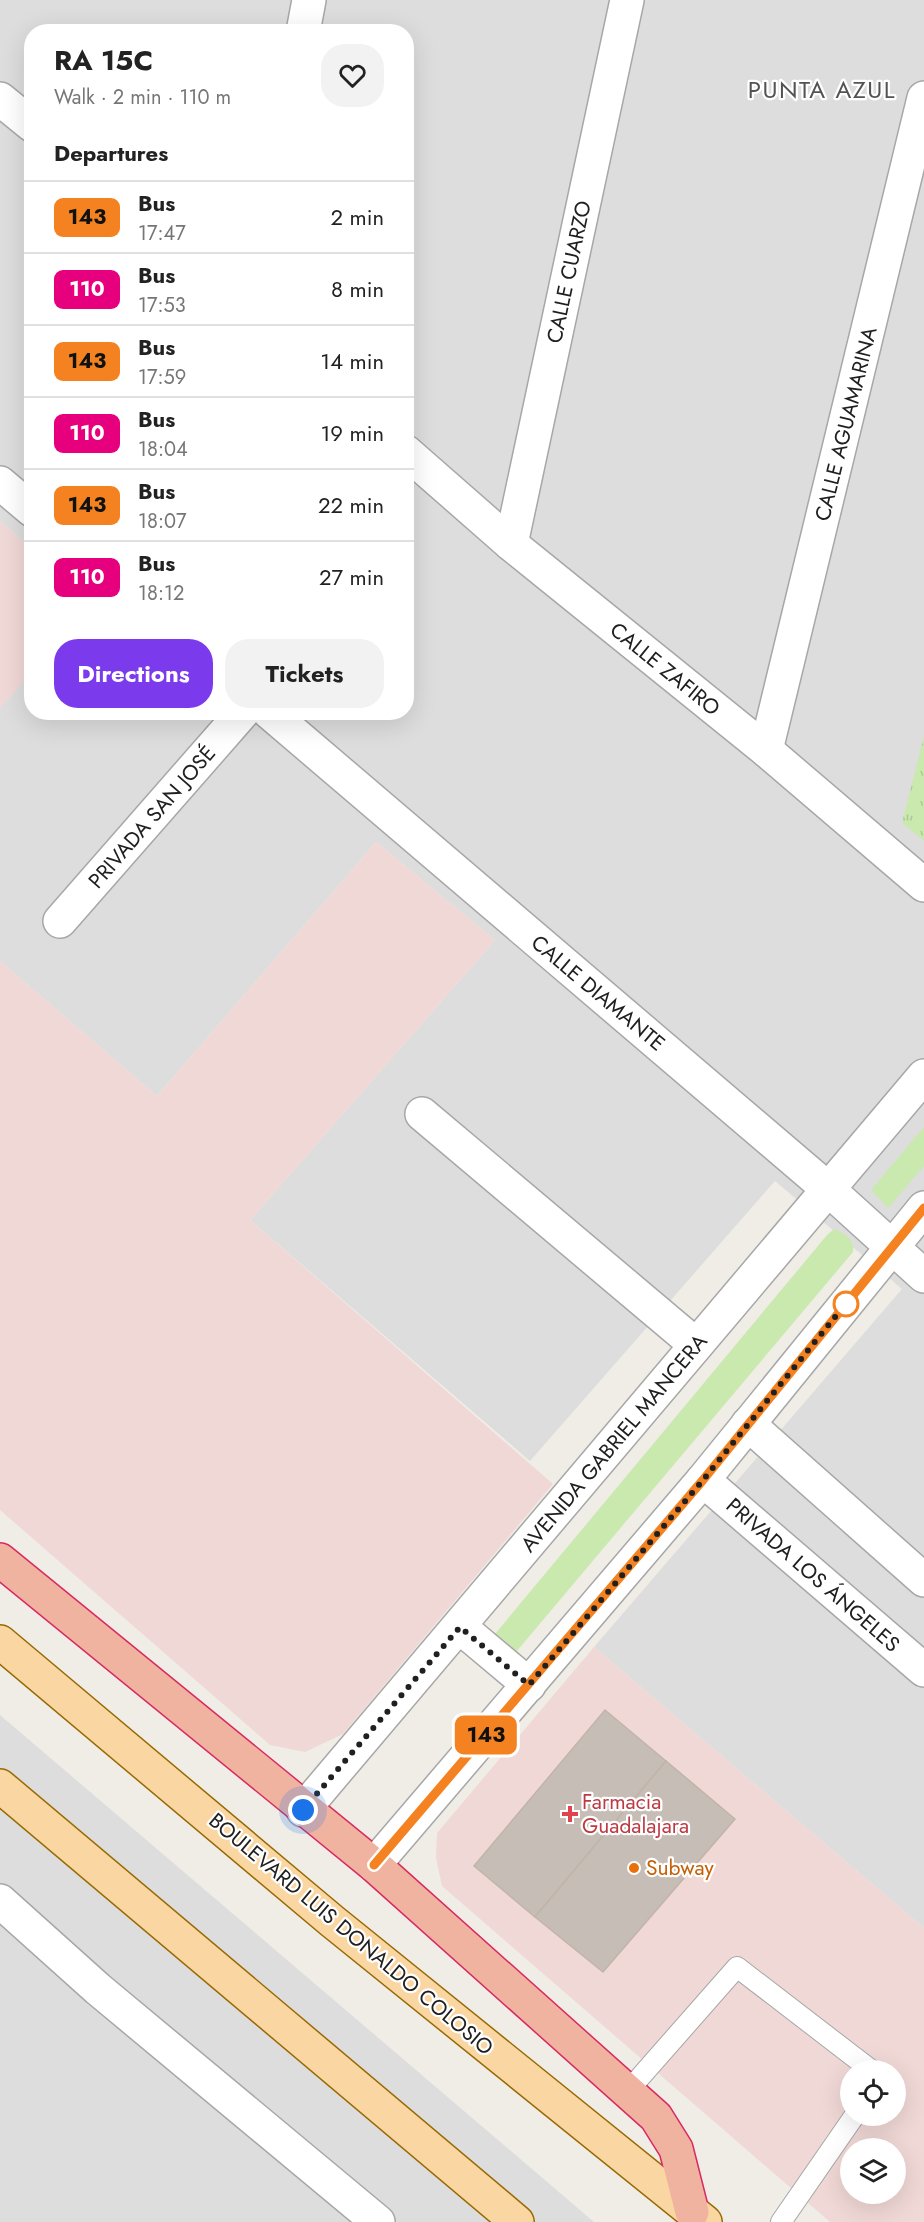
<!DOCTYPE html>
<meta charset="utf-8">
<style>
body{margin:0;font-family:Jost,sans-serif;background:#f2f2f2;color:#222;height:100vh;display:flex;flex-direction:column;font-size:22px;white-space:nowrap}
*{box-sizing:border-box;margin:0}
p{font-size:20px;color:#767676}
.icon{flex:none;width:33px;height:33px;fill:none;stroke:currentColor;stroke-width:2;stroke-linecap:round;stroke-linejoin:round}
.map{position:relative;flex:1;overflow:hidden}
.panel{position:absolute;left:24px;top:24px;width:390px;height:696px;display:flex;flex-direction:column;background:#fff;border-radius:24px;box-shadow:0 6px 24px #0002}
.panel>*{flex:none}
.badge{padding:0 12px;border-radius:9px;font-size:21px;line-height:39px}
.controls{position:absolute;left:840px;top:2060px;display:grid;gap:12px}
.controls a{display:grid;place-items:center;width:66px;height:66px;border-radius:50%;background:#fff;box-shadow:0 6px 24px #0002;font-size:30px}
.you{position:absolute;width:30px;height:30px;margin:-15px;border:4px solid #fff;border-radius:50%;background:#1a73e8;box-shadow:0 0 0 9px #1a73e833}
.map>.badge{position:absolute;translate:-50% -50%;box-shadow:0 0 0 3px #fff}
h2{padding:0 30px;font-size:22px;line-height:54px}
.round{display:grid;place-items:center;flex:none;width:63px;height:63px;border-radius:24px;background:#f2f2f2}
.headline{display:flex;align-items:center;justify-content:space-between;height:102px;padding:0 30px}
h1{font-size:28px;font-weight:700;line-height:45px}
.action{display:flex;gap:12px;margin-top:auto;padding:12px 30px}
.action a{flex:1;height:69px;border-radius:24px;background:#7c3aed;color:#fff;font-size:24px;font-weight:700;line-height:69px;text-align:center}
.action a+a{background:#f2f2f2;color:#222}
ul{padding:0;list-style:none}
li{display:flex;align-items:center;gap:18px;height:72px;padding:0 30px;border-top:2px solid #e0e0e0}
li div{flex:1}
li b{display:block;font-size:22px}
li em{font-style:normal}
li .badge{min-width:66px;font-weight:700;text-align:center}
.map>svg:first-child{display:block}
.residential{fill:#dedddd}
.commercial{fill:#f0d8d6;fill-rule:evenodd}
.grass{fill:url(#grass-tufts)}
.garden{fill:#cae9ae}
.building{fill:#c5bdb6;stroke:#c2b4a9;stroke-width:1.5}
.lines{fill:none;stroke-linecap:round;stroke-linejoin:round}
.service-casing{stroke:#a7a7a7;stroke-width:22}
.minor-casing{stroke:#a7a7a7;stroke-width:36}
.tertiary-casing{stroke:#a7a7a7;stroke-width:36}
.primary-casing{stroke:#986a03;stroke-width:36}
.trunk-casing{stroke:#d82a62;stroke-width:36}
.service{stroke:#fff;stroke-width:20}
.minor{stroke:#fff;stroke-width:33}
.tertiary{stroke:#fff;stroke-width:33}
.primary{stroke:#fad6a2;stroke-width:33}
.trunk{stroke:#f0b3a0;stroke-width:33}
.line-casing{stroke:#fff;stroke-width:14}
.line{stroke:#f58220;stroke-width:9}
.walk{stroke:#202020;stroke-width:6;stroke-dasharray:0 10.8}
.stop-dot{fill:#fff;stroke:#f58220;stroke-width:3}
.health-dot{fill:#e0444e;stroke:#fff;stroke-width:2}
.food-dot{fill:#e8710a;stroke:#fff;stroke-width:2}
.labels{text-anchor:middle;stroke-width:4.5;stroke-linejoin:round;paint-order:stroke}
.street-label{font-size:21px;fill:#202020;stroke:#fff}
.health-label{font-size:21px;fill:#be3a42;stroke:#fff;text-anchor:start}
.food-label{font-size:21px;fill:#c56008;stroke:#fff;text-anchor:start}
.quarter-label{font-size:24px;letter-spacing:1.5px;fill:#535353;stroke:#fff}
</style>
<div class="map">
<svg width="924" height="2222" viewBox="0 0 924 2222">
<defs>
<pattern id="grass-tufts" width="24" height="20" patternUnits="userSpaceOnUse" patternTransform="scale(1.5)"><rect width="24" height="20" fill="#cae9ae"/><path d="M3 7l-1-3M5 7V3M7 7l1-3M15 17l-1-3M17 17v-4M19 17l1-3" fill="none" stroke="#adc895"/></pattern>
</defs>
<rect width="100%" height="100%" fill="#f0ede7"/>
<g class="residential">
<path d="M0 0H924V1928L594 1647 902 1289 775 1181 530 1461 250 1220 495 940 376 842 157 1096 0 961V708L31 672 32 712H406V32H32L31 548 0 521Z"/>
<path d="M0 1715 594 2222H0Z"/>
</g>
<g class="commercial">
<path d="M0 521 31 548 32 672 0 708Z"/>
<path d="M376 842 495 940 250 1220 553 1484 343 1734 305 1752 270 1745 0 1510V961L157 1096Z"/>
<path d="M594 1647 924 1928V2222H830L442 1886 436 1858 437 1833ZM850 2070H896V2115H850ZM850 2148H896V2193H850Z"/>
</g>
<path class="grass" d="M924 736V841L902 823Z"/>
<g class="garden">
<path d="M924 1127V1166L888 1208 871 1190Z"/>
<path d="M834 1229C845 1233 855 1240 853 1252L511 1658 490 1640 827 1235Z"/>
</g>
<g class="building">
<path d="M605 1710 666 1761 535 1917 474 1866Z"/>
<path d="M666 1761 735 1819 603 1972 535 1917Z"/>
</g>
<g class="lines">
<g class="service-casing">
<g id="service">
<path d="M628 2091 737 1967 871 2070"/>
<path d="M781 2222 855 2115"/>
</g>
</g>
<g class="minor-casing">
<g id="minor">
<path d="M303 32 309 0"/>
<path d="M0 99 32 125"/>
<path d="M406 452 511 544 766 750 924 885"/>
<path d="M0 483 32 510"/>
<path d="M511 544 627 0"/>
<path d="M269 712 828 1189 924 1276"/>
<path d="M766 750 924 98"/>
<path d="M60 921 243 712"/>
<path d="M422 1114 696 1345"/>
<path d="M748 1424 924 1580"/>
<path d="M703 1480 924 1670"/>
<path d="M0 1901 98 1989 378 2222"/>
</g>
</g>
<g class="tertiary-casing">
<g id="tertiary">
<path d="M460 1627 529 1685"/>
<path d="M303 1810 924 1076"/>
<path d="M374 1865 703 1480 924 1208"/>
</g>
</g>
<g class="primary-casing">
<g id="primary">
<path d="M0 1642 332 1921 705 2222"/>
<path d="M0 1786 517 2222"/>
</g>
</g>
<g class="trunk-casing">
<path id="trunk" d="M0 1560 374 1865 656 2117 676 2149 692 2212"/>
</g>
<use href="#service" class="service"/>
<use href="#minor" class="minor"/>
<use href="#tertiary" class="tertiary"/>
<use href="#primary" class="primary"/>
<use href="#trunk" class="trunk"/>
</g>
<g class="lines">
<g class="line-casing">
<path id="line" d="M374 1865 703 1480 924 1208"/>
</g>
<use href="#line" class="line"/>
<path class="walk" d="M303 1810 460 1627 529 1685 703 1480 848 1301 846 1304"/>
</g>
<circle class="stop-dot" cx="846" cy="1304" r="12"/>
<path class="health-dot" d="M567 1805h6v6h6v6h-6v6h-6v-6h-6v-6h6z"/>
<circle class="food-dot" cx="634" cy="1868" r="6"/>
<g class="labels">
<g class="street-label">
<text transform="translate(569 272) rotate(-78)" y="7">CALLE CUARZO</text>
<text transform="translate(846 424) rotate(-76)" y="7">CALLE AGUAMARINA</text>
<text transform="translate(665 669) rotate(39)" y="7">CALLE ZAFIRO</text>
<text transform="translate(152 817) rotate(-49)" y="7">PRIVADA SAN JOSÉ</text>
<text transform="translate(598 993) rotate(40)" y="7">CALLE DIAMANTE</text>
<text transform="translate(614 1443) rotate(-50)" y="7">AVENIDA GABRIEL MANCERA</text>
<text transform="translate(813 1575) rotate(41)" y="7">PRIVADA LOS ÁNGELES</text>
<text transform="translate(351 1934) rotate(40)" y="7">BOULEVARD LUIS DONALDO COLOSIO</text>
</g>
<g class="health-label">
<text x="582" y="1809">Farmacia<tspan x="582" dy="24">Guadalajara</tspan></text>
</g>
<g class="food-label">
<text x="646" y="1875">Subway</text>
</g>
<g class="quarter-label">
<text x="822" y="98">PUNTA AZUL</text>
</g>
</g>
</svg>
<div class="controls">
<a><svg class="icon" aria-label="locate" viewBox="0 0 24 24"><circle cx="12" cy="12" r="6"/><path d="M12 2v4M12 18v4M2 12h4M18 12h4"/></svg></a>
<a><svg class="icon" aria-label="layers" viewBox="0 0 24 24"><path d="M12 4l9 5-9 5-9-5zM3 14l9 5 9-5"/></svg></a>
</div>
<div class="you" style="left:303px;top:1810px"></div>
<b class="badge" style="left:486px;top:1735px;background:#f58220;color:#111">143</b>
<section class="panel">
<div class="headline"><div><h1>RA 15C</h1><p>Walk · 2 min · 110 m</p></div><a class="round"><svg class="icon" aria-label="heart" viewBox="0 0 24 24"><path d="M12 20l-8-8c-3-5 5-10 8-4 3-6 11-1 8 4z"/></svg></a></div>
<h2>Departures</h2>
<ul>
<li><span class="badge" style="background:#f58220;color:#111">143</span><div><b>Bus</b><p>17:47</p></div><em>2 min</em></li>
<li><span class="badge" style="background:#e6007e;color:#fff">110</span><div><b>Bus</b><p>17:53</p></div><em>8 min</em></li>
<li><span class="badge" style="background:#f58220;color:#111">143</span><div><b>Bus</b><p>17:59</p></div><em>14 min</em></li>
<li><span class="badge" style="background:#e6007e;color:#fff">110</span><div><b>Bus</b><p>18:04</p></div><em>19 min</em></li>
<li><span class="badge" style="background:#f58220;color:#111">143</span><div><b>Bus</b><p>18:07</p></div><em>22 min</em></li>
<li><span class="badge" style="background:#e6007e;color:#fff">110</span><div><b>Bus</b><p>18:12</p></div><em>27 min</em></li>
</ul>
<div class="action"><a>Directions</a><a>Tickets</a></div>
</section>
</div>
